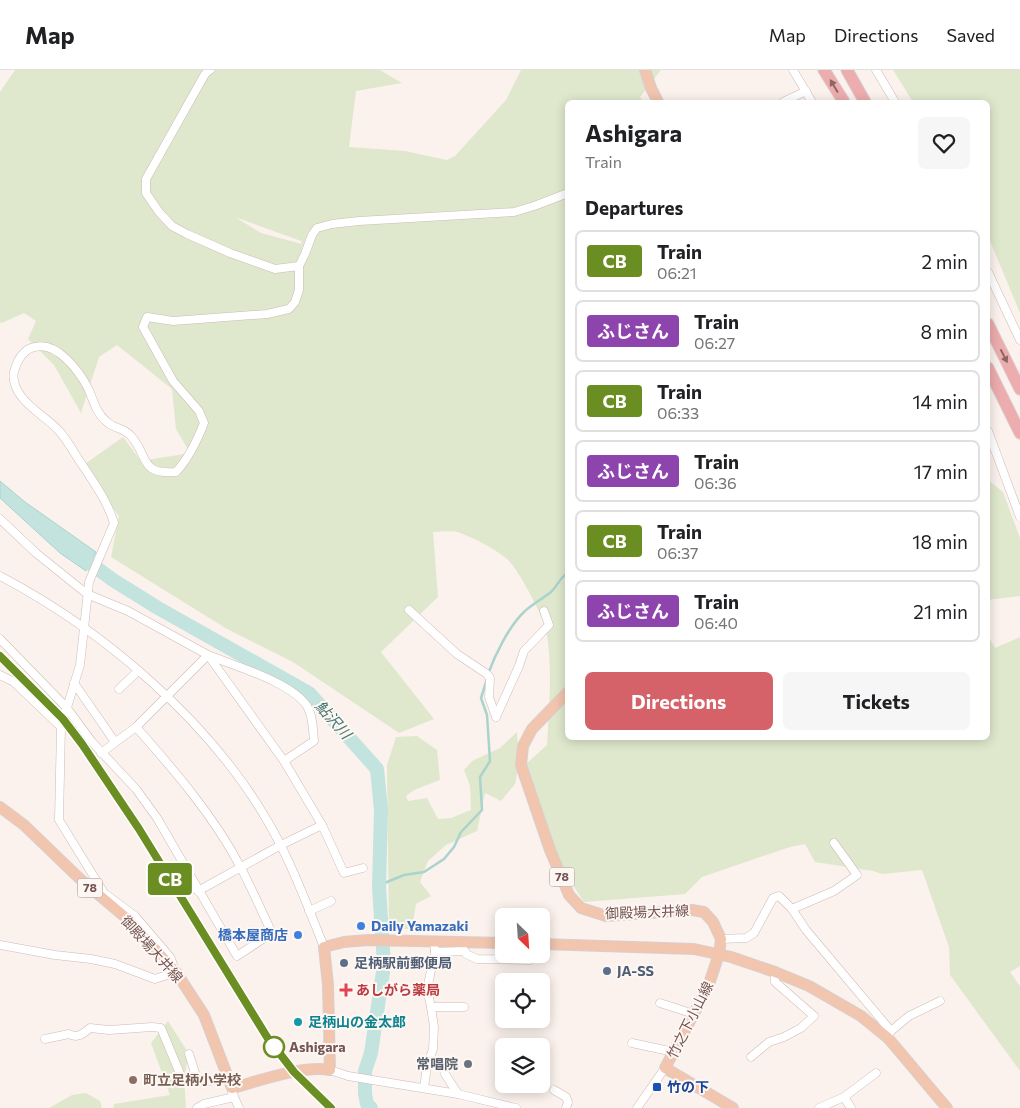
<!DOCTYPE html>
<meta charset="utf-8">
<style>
body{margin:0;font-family:Commissioner,"Noto Sans JP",sans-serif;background:#f6f6f6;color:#202124;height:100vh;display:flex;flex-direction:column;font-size:19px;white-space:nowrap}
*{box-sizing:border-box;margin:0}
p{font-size:16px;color:#757577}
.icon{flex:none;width:28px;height:28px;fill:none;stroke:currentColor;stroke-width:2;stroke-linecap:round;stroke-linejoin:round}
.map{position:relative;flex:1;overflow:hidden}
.side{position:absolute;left:565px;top:30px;width:425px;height:640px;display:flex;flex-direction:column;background:#fff;border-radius:8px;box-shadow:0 2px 12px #0003}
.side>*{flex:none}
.badge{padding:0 10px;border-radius:4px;font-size:18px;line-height:32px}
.needle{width:32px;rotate:155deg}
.controls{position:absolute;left:495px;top:838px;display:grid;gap:10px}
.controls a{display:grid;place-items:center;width:55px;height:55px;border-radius:8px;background:#fff;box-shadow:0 2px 12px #0003;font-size:25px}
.map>.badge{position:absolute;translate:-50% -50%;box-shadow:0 0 0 2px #fff}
h2{padding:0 20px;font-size:19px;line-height:45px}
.round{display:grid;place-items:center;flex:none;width:52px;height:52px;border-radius:8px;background:#f6f6f6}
.headline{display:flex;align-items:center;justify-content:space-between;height:85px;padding:0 20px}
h1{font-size:24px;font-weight:700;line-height:38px}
.button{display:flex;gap:10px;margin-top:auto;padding:10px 20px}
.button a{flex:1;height:58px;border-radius:8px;background:#d56268;color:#fff;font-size:20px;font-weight:700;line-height:58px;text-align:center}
.button a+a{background:#f6f6f6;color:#202124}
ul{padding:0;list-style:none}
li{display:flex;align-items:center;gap:15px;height:62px;margin:0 10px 8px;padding:0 10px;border:2px solid #e0e0e0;border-radius:8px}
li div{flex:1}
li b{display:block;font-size:19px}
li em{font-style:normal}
li .badge{min-width:55px;font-weight:700;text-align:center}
header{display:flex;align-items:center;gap:30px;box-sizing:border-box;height:70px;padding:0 25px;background:#fff;border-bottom:1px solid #e0e0e0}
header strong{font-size:24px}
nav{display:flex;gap:28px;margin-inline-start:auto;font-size:18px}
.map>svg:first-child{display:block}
.green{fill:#dfe8cc;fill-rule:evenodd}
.water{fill:#c3e3df;stroke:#aad3ce}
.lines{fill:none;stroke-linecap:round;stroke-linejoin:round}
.stream{stroke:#aad3ce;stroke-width:2.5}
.river{stroke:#c3e3df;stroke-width:14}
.minor-casing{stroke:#cebab6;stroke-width:9}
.major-casing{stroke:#d8cfcf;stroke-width:12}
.highway-casing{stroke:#d8cfcf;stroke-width:13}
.minor{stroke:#fff;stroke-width:8}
.major{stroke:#f1c5ae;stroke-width:10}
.highway{stroke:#edacad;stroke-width:11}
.rail{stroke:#b2abc5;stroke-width:2.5;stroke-dasharray:8 5;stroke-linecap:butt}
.oneway{fill:#8c6664}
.line-casing{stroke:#fff;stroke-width:11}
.line{stroke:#6b8e23;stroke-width:8}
.shop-dot{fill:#3f7fe0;stroke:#fdf7f3;stroke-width:2}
.service-dot{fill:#5c6f8a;stroke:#fdf7f3;stroke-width:2}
.health-dot{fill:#e0444e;stroke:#fdf7f3;stroke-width:2}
.culture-dot{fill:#0f9aa8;stroke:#fdf7f3;stroke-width:2}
.stop-dot{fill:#fff;stroke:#6b8e23;stroke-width:2.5}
.worship-dot{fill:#6b7280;stroke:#fdf7f3;stroke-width:2}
.education-dot{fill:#8d6e63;stroke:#fdf7f3;stroke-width:2}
.transit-dot{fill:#1a4fb4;stroke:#fdf7f3;stroke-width:2}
.labels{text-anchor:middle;stroke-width:4;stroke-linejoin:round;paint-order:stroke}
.shield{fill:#fdf7f3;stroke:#9d8582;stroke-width:1}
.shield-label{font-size:12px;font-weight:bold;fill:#745452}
.street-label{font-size:14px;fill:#745452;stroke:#fdf7f3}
.shop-label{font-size:14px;font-weight:bold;fill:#366cbe;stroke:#fdf7f3;text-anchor:start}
.service-label{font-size:14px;font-weight:bold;fill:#4e5e75;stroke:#fdf7f3;text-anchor:start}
.health-label{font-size:14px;font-weight:bold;fill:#be3a42;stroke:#fdf7f3;text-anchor:start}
.culture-label{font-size:14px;font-weight:bold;fill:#0d838f;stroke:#fdf7f3;text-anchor:start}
.stop-label{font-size:14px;font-weight:bold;fill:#745452;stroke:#fdf7f3;text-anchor:start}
.worship-label{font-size:14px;font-weight:bold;fill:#5b616d;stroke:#fdf7f3;text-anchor:end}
.education-label{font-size:14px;font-weight:bold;fill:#785e54;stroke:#fdf7f3;text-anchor:start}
.transit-label{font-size:14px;font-weight:bold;fill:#164399;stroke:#fdf7f3;text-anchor:start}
.water-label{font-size:15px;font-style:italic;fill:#467671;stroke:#fdf7f3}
</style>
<header>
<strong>Map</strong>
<nav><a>Map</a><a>Directions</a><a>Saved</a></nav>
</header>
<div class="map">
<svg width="1020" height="1038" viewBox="0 0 1020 1038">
<rect width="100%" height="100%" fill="#fbf2ed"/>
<g class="green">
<path d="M15 0H380L402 13 356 21 349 77 405 81 447 90 455 86 506 30 521 0H661L640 27 644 32H568V668H988V565L995 578 1020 567V896L1010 902 1020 916V1001L950 905 949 877 922 800 882 804 873 801 815 792 805 774 790 777 702 807 685 824 584 832 563 800 542 745 526 694 547 675C549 641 553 593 546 560 543 546 518 498 507 489 494 478 476 469 460 463 453 460 442 462 433 462L438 527 381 582 434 649 399 663 293 592 227 559 111 487 119 446 82 396 123 367 141 391 190 383 176 359 172 319 117 275 99 287 81 343 54 295 28 269 36 251 24 243 2 253 0 252V22ZM235 147 301 171 302 174 261 163Z"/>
<path d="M893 0H1020V243L988 166V32H913Z"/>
<path d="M988 410 1003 422 1020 468V526L988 530Z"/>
<path d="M517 662 519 695 515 714 501 731 485 723 477 761 446 775 428 791 420 812 431 826 416 834 412 859H389L387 695 396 667 417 666 437 680 440 710 414 720 406 726 408 731 427 728 438 749 451 748 471 740 470 716 464 700 472 691 500 678Z"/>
<path d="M168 951 189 984 184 1008 186 1038H113L114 1034 170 1025 151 973Z"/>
<path d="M86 1023 100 1031 102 1038H49L72 1025Z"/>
</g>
<path class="water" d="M0 411 25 432 96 482 86 501 60 483 0 428Z"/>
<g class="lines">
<g class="stream">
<path d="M488 604C495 585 509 556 524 542 532 534 543 529 552 521 558 515 560 507 568 503"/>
<path d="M379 817 387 812 404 805 424 802 444 789 454 777 461 762 482 740 480 707 490 691 487 645 481 628 487 609"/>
</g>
<path class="river" d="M76 483 113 510 158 538 309 623 377 699 381 740 379 817 384 895 371 983 365 1001V1024L367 1034 371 1038"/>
<g class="minor-casing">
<g id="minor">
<path d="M210 0 205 4 146 109V123L159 142 172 156 187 164 230 183 275 199 299 196"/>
<path d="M793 0 812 32"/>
<path d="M876 0 895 32"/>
<path d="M783 32 806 21"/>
<path d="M988 202 1020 270"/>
<path d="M988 361 1020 447"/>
<path d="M0 449 36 483 87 524 128 541 208 585 284 691 322 755 344 803 363 798"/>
<path d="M0 506C103 560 210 651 268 752 291 791 307 835 324 877"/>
<path d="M409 540 457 584 487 604 490 608 489 627 496 647"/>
<path d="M0 569 67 638 92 672 136 719 157 748 237 886 272 863C262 842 252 819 241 798 214 746 174 700 136 657"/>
<path d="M0 605 14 612 61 657"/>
<path d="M74 613 115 672"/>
<path d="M119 619 138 601"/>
<path d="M496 647 519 596 524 581 549 555 544 541"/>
<path d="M101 683 136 657 208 585C235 596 291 612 307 636 313 646 313 660 314 671L284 691"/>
<path d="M198 821 281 775 322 755"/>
<path d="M792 839 806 860 891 961"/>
<path d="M309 841 331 831"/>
<path d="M721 869 746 868 754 863 773 828 779 826 792 839 834 821 857 805 834 773"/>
<path d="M434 871 435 882 427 919 431 937H464"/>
<path d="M0 875 55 885 91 889 115 894 155 909 176 902 170 887 135 846 104 823 59 750 61 657 80 595 89 512 114 453C107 430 92 410 79 390 73 381 67 370 60 362 49 349 31 340 21 326 16 320 12 309 14 302 17 291 23 279 35 277 57 271 79 301 88 318 93 329 96 343 106 351 113 359 124 357 131 366 149 386 139 405 176 402 189 388 197 371 204 353L199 341 173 311 143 257 147 247 173 251 267 244 289 239 295 232 299 220V196L305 184 312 165 317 158 332 154 359 151 514 142 534 136 568 123"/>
<path d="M435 882 465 881 466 884 477 889 530 890"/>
<path d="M660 933 694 944"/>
<path d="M889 964 891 961 909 946 940 931"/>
<path d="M45 969 69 964C78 969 84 963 90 958L109 960 152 957 161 958 181 1006C194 1015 212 1012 227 1006"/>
<path d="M632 973 674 982"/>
<path d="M189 984 198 1012"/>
<path d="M751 987 769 972 784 967 801 958 814 946 775 912V902"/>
<path d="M330 1000 348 1006 458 1024 516 1038"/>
<path d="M445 1004 458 1024"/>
<path d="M424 1018 427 996 433 979 434 957 431 937"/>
<path d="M554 1020 566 1027 568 1032 566 1038"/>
<path d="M232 1022 239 1038"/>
<path d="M844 1027 851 1038"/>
<path d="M197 1038 204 1034 234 1027"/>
<path d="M637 1038 665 998"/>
<path d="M819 1038 844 1027 876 1003"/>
</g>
</g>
<g class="major-casing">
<g id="major">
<path d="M645 0 651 18 658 32"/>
<path d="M568 622 532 659 523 676 521 695 550 780 569 825 581 838 606 846 692 840 704 842 713 852 721 869 719 884 708 917 665 998 733 1038"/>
<path d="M0 737 24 755 79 808 131 852 176 902 204 945 232 1018C259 1011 303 995 330 1000L328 915 324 877 344 872 368 870 504 873"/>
<path d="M541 874 694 879 731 887 775 902 809 916 861 946 888 968 947 1038"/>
</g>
</g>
<g class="highway-casing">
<g id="highway">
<path d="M824 0 844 32"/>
<path d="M847 0 865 32"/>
<path d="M988 254 1020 319"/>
<path d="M988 298 1020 363"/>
</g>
</g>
<use href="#minor" class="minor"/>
<use href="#major" class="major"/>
<use href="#highway" class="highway"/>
<path class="rail" d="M0 586 63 649 82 673 139 759 267 967 295 1002 331 1038"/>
</g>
<defs><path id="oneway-solid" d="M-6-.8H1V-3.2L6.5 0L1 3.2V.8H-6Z" transform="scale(1.25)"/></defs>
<g class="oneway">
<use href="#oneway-solid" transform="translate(834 16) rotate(-121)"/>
<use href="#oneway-solid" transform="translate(1004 286) rotate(63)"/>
</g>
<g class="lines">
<g class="line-casing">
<path id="line" d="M0 586 63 649 82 674 139 759 267 967 294 1002 331 1038"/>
</g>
<use href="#line" class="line"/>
</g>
<g class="shop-dot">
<circle cx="361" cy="856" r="5"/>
<circle cx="298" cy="865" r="5"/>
</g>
<g class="service-dot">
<circle cx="344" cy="893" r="5"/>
<circle cx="607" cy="901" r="5"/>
</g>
<path class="health-dot" d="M343.5 912.5h5v5h5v5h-5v5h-5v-5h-5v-5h5z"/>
<circle class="culture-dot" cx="298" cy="952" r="5"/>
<circle class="stop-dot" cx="274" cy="977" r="10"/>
<circle class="worship-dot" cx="468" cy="994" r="5"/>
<circle class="education-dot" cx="133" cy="1010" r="5"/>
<rect class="transit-dot" x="652" y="1012" width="10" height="10" rx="2.5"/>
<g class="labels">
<g class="shield">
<rect x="549.5" y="797.5" width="25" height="19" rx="4"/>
<rect x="77.5" y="808.5" width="25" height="19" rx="4"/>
</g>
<g class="shield-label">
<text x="562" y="811">78</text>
<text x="90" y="822">78</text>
</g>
<g class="street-label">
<text transform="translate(647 842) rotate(-2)" y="5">御殿場大井線</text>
<text transform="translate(152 879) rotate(48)" y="5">御殿場大井線</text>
<text transform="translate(690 950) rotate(-63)" y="5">竹之下小山線</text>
</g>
<g class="shop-label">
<text x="371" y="861">Daily Yamazaki</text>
<text x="288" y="870" text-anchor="end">橋本屋商店</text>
</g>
<g class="service-label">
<text x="354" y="898">足柄駅前郵便局</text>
<text x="617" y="906">JA-SS</text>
</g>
<g class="health-label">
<text x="356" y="925">あしがら薬局</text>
</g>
<g class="culture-label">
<text x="308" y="957">足柄山の金太郎</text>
</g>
<g class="stop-label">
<text x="289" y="982">Ashigara</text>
</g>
<g class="worship-label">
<text x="458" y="999">常唱院</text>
</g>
<g class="education-label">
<text x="143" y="1015">町立足柄小学校</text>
</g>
<g class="transit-label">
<text x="667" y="1022">竹の下</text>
</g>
<g class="water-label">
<text transform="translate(333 650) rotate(48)" y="5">鮎沢川</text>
</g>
</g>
</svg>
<div class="controls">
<a><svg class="needle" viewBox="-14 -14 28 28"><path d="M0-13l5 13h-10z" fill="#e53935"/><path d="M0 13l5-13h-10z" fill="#757577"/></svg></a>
<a><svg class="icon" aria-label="locate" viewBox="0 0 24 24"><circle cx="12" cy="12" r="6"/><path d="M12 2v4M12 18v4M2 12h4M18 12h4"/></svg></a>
<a><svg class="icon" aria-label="layers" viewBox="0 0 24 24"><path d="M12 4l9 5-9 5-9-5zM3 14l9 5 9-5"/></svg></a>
</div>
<b class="badge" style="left:170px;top:809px;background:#6b8e23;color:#fff">CB</b>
<section class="side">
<div class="headline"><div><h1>Ashigara</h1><p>Train</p></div><a class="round"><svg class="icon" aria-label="heart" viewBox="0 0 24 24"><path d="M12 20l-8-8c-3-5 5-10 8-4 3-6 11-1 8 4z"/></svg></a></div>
<h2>Departures</h2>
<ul>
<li><span class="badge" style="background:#6b8e23;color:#fff">CB</span><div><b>Train</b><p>06:21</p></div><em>2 min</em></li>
<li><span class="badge" style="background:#8e44ad;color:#fff">ふじさん</span><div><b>Train</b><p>06:27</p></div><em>8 min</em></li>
<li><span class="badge" style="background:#6b8e23;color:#fff">CB</span><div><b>Train</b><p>06:33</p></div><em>14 min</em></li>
<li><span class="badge" style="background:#8e44ad;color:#fff">ふじさん</span><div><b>Train</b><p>06:36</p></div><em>17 min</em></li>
<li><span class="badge" style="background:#6b8e23;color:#fff">CB</span><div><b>Train</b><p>06:37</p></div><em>18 min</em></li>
<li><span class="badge" style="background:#8e44ad;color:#fff">ふじさん</span><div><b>Train</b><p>06:40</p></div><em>21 min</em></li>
</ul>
<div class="button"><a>Directions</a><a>Tickets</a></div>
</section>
</div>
